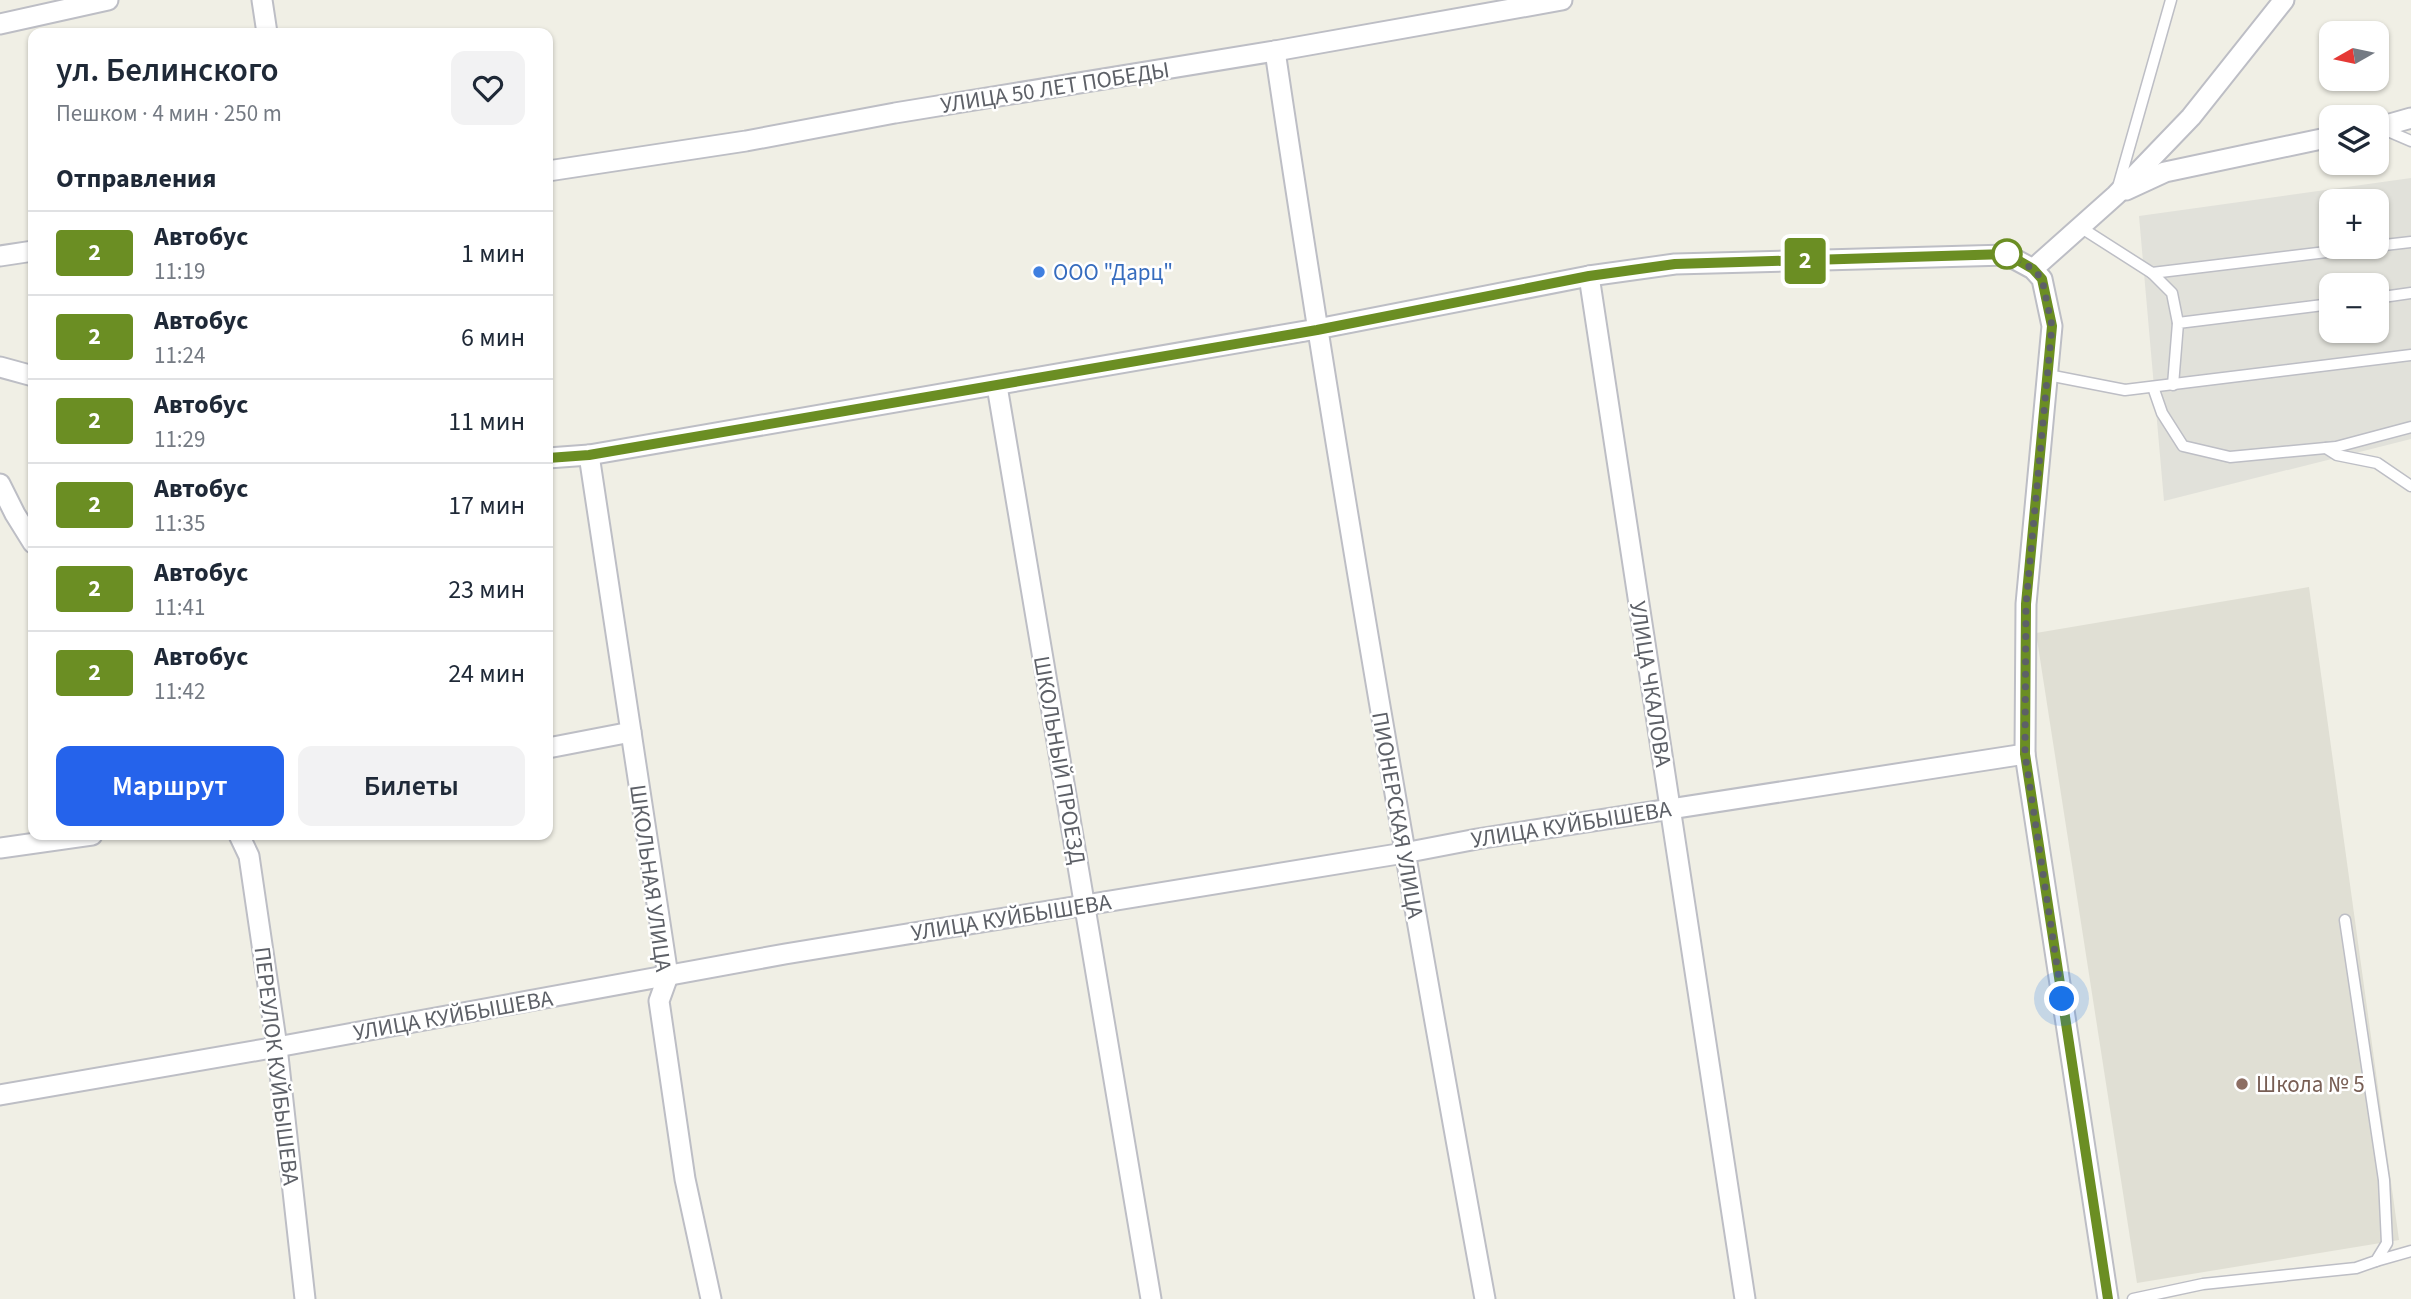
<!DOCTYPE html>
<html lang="ru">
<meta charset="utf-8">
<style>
body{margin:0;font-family:"Source Sans 3",sans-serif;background:#f2f2f3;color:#1f2937;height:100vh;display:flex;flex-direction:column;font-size:26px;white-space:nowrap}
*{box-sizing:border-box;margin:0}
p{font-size:23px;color:#747a83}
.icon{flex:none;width:38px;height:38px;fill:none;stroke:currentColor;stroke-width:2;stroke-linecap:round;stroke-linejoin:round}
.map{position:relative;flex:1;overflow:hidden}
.drawer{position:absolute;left:28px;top:28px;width:525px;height:812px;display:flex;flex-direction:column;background:#fff;border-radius:14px;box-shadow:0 2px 5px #0004}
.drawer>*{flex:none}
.badge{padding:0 14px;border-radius:5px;font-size:24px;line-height:46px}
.needle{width:46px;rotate:261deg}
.buttons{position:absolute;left:2319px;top:21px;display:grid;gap:14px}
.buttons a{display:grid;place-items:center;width:70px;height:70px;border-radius:14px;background:#fff;box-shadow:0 2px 5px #0004;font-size:35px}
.you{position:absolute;width:35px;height:35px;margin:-18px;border:5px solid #fff;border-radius:50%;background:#1a73e8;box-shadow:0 0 0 10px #1a73e833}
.map>.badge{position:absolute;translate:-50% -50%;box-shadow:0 0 0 4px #fff}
h2{padding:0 28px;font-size:26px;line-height:63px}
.round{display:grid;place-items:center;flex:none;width:74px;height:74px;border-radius:14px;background:#f2f2f3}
.summary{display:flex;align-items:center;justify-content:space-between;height:119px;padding:0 28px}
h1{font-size:33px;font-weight:600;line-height:52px}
.button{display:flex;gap:14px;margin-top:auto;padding:14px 28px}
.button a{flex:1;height:80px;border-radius:14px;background:#2563eb;color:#fff;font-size:28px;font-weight:600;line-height:80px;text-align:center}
.button a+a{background:#f2f2f3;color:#1f2937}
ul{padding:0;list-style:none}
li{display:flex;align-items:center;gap:21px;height:84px;padding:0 28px;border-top:2px solid #e0e1e3}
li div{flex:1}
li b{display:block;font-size:26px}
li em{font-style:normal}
li .badge{min-width:77px;font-weight:700;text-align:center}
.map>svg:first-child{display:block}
.industrial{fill:#e1e1da;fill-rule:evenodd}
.education{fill:#e0dfd4}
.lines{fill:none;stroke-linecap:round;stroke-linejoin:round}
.lane-casing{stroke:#bdbec5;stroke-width:13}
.street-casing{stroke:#bdbec5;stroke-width:23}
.lane{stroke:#fff;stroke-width:10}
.street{stroke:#fff;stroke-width:19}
.line-casing{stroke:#fff;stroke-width:16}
.line{stroke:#6b8e23;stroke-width:10}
.walk{stroke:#5d6067;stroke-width:7;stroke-dasharray:0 12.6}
.stop-dot{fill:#fff;stroke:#6b8e23;stroke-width:3.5}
.shop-dot{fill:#3f7fe0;stroke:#fff;stroke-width:2.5}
.education-dot{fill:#8d6e63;stroke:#fff;stroke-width:2.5}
.labels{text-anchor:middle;stroke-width:5;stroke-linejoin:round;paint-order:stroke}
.street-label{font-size:23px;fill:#5d6067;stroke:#fff}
.shop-label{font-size:23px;fill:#366cbe;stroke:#fff;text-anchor:start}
.education-label{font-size:23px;fill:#785e54;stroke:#fff;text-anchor:start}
</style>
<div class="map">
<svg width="2411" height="1299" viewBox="0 0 2411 1299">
<rect width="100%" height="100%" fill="#f0efe5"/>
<path class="industrial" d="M2411 178V439L2164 501 2139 216ZM2331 201H2376V247H2331ZM2331 285H2376V331H2331Z"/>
<path class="education" d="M2309 587 2399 1240 2137 1283 2036 633Z"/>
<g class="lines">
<g class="lane-casing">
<g id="lane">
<path d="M2383 129 2411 141"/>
<path d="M2118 187 2171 0"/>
<path d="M2080 227 2152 273 2368 247"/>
<path d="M2376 246 2411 242"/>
<path d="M2152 273 2172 293 2178 323"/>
<path d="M2376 298 2411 293"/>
<path d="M2048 375 2125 390 2411 355"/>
<path d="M2173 385 2178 323 2331 304"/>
<path d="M2153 387 2162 413 2183 446 2230 457 2336 447 2411 427"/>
<path d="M2326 448 2337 455 2377 463 2411 486"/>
<path d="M2376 1261 2411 1251"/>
<path d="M2133 1299 2203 1284 2356 1268 2376 1261 2387 1243 2384 1180 2345 920"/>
</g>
</g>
<g class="street-casing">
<g id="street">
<path d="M262 0 267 33"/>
<path d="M0 24 108 0"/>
<path d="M1275 51C1337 469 1409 884 1485 1299"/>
<path d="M2376 128 2411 118"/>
<path d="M548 171 746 141 895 113 1275 51 1562 0"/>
<path d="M2126 190 2165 172 2331 137"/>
<path d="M0 256 33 251"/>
<path d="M2033 269 2116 195 2191 117 2284 0"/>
<path d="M1589 276 1745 1299"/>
<path d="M0 367 33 376"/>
<path d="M997 386 1151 1299"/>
<path d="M589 455 668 976 659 1001 685 1179 711 1299"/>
<path d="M548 458 589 455 1317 329 1589 276 1675 264 2007 255 2033 269 2042 279 2052 326 2026 604 2025 754 2108 1299"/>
<path d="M0 484 15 514 33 543"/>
<path d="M548 748 631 732"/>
<path d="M239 835 249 856 277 1047 305 1299"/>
<path d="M0 848 92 835"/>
<path d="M0 1095 277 1047 785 954 1404 853 1477 839 2025 754"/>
</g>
</g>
<use href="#lane" class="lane"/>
<use href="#street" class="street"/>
</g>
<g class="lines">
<g class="line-casing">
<path id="line" d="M548 458 589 455 1317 330 1589 276 1675 264 2007 254 2033 269 2042 279 2052 326 2026 604 2025 754 2108 1299"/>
</g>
<use href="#line" class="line"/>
<path class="walk" d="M2007 254 2033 269 2042 279 2052 326 2026 604 2025 754 2062 999"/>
</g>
<circle class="stop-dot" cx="2007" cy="254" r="14"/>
<circle class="shop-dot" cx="1039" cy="272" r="7"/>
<circle class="education-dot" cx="2242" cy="1084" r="7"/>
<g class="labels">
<g class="street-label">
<text transform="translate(1055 87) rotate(-9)" y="8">УЛИЦА 50 ЛЕТ ПОБЕДЫ</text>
<text transform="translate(1651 684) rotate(81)" y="8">УЛИЦА ЧКАЛОВА</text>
<text transform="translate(1060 760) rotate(80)" y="8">ШКОЛЬНЫЙ ПРОЕЗД</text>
<text transform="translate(1398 815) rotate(80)" y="8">ПИОНЕРСКАЯ УЛИЦА</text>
<text transform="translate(1571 824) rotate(-9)" y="8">УЛИЦА КУЙБЫШЕВА</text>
<text transform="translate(651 878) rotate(82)" y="8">ШКОЛЬНАЯ УЛИЦА</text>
<text transform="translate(1011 917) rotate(-9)" y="8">УЛИЦА КУЙБЫШЕВА</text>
<text transform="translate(453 1015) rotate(-10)" y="8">УЛИЦА КУЙБЫШЕВА</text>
<text transform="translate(277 1066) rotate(83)" y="8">ПЕРЕУЛОК КУЙБЫШЕВА</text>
</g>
<g class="shop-label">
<text x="1053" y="280">ООО "Дарц"</text>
</g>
<g class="education-label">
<text x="2256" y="1092">Школа № 5</text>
</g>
</g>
</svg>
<div class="buttons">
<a><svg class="needle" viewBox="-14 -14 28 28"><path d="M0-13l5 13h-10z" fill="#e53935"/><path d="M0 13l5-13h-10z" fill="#747a83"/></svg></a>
<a><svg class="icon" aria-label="layers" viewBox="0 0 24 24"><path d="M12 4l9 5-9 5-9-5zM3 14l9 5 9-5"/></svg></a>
<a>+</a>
<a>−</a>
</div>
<div class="you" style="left:2062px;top:999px"></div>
<b class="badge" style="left:1805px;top:261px;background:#6b8e23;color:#fff">2</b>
<section class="drawer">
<div class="summary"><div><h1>ул. Белинского</h1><p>Пешком · 4 мин · 250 m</p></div><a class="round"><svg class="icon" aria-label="heart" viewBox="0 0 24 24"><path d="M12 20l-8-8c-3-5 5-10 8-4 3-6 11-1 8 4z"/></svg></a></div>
<h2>Отправления</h2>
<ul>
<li><span class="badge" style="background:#6b8e23;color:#fff">2</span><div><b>Автобус</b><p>11:19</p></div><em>1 мин</em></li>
<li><span class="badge" style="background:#6b8e23;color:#fff">2</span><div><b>Автобус</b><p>11:24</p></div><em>6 мин</em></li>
<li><span class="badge" style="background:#6b8e23;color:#fff">2</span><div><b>Автобус</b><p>11:29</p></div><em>11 мин</em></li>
<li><span class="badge" style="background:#6b8e23;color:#fff">2</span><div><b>Автобус</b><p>11:35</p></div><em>17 мин</em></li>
<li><span class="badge" style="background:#6b8e23;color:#fff">2</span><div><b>Автобус</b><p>11:41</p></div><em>23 мин</em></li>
<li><span class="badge" style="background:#6b8e23;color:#fff">2</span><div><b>Автобус</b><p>11:42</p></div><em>24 мин</em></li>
</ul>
<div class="button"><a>Маршрут</a><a>Билеты</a></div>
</section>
</div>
